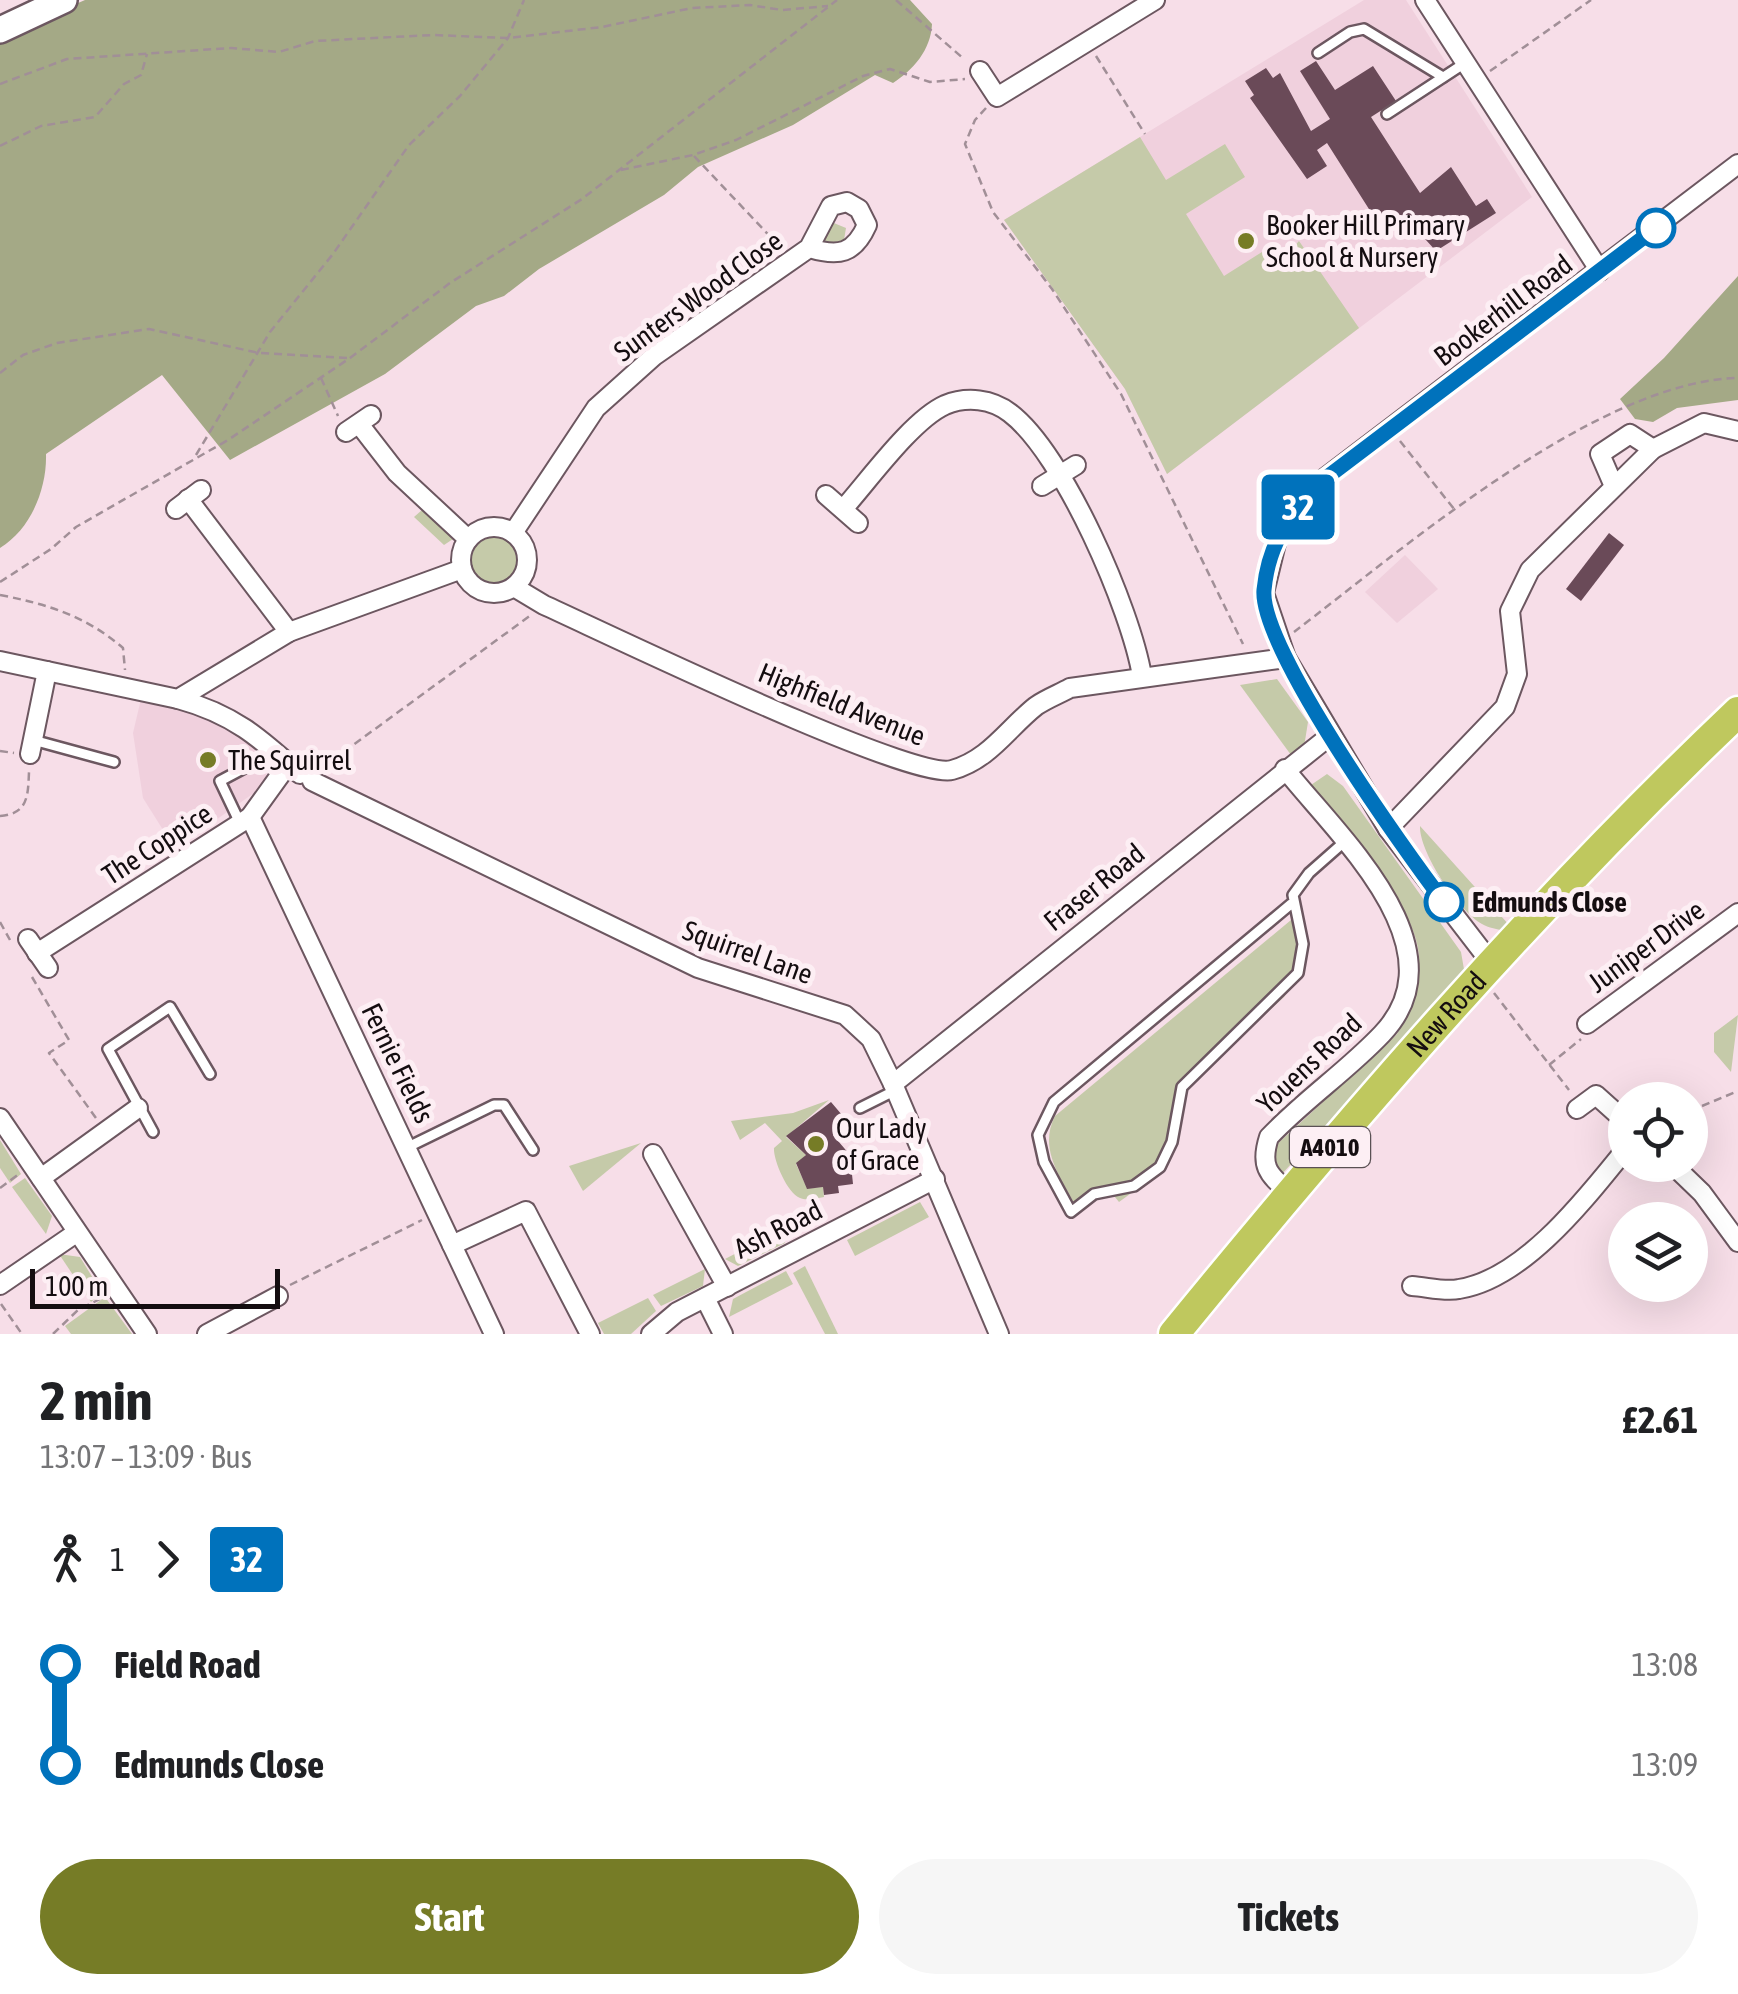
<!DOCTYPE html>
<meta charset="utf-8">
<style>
body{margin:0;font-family:"Asap Condensed",sans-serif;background:#f6f6f6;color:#202124;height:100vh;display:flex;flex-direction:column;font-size:38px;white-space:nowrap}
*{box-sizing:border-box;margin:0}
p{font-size:32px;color:#757577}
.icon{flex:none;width:55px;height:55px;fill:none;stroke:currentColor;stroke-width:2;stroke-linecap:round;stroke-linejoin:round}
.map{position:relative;height:1334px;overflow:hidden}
.panel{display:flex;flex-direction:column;background:#fff;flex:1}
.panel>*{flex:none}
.badge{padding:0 20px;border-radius:8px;font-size:35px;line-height:65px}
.controls{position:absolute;left:1608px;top:1082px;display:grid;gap:20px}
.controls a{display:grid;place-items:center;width:100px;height:100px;border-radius:50%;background:#fff;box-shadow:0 10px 40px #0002;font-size:50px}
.scale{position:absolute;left:30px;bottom:25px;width:250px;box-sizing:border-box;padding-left:10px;border:5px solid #140d10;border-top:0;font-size:28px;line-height:35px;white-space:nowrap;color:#140d10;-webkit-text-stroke:8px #fdeff4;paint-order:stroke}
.map>.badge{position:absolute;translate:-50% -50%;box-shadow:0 0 0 5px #fff}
.legs{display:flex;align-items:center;gap:15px;height:110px;padding:0 40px;font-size:32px}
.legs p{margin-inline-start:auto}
.headline{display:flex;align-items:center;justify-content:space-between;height:170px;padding:0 40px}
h1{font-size:55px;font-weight:700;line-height:75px}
.primary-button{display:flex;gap:20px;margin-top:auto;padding:20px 40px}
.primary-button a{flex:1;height:115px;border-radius:60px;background:#767c26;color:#fff;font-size:40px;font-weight:700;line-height:115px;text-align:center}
.primary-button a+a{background:#f6f6f6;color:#202124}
ul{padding:0 40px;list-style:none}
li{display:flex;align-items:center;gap:35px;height:100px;font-size:38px}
li i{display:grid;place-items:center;width:15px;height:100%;margin:0 12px;background:currentColor}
li i::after{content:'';width:25px;height:25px;margin:-12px;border:8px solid;border-radius:50%;background:#fff}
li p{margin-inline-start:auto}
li:first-child i{background:linear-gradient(#0000 50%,currentColor 0)}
li:last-child i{background:linear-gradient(currentColor 50%,#0000 0)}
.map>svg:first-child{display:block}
.built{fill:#f0d0dd}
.green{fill:#c5caa9}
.forest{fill:#a4a986}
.building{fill:#6a4a58}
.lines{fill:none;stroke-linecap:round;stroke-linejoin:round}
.lane-casing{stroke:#6c5760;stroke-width:14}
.street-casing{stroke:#6c5760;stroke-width:22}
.secondary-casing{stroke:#6c5760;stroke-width:30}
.highway-casing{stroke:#fff;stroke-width:35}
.path{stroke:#a18f97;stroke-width:2.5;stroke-dasharray:8 5;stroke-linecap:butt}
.lane{stroke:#fff;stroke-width:9}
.street{stroke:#fff;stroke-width:18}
.secondary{stroke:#fff;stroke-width:25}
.highway{stroke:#bfc85e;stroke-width:30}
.line-1-casing{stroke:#fff;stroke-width:22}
.line-1{stroke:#0072bc;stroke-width:15}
.stop-1-dot{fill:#fff;stroke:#0072bc;stroke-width:5}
.poi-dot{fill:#767c26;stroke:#fdeff4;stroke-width:4}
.labels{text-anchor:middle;stroke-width:10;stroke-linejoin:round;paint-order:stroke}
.shield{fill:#fdeff4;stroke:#5a5154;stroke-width:2.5}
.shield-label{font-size:25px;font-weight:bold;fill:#140d10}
.poi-label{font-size:28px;fill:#140d10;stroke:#fdeff4;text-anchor:start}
.street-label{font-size:28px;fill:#140d10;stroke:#fdeff4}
.stop-label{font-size:28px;font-weight:bold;fill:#140d10;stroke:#fdeff4;text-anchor:start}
</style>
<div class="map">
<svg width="1738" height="1334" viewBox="0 0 1738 1334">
<rect width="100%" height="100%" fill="#f7dee8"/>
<g class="built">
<path d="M1364 0H1406L1532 197 1167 474 1125 389 1004 220Z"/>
<path d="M1405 555 1438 589 1397 623 1365 592Z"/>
<path d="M141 699 182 708 216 722 268 757 265 785 175 849 143 798 133 733Z"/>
</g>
<g class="green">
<path d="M1140 137 1166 180 1225 144 1245 177 1186 214 1224 276 1273 245 1285 256 1299 241 1359 328 1167 474 1125 389 1004 220Z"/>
<path d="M829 221 846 228 843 246 821 244Z"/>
<path d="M422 510 452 535 453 539 444 545 414 517Z"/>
<circle cx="497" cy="562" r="26"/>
<path d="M1277 679 1308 722 1304 747 1291 755 1240 685Z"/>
<path d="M1327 774 1343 786 1461 952 1465 975 1281 1175 1268 1166 1275 1146 1397 1034C1408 1012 1418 985 1419 960 1421 909 1340 826 1308 787Z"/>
<path d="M1420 826 1510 926 1505 931C1498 929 1488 928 1482 924 1458 910 1419 852 1420 826Z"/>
<path d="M1291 920 1304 941 1300 974 1284 997 1187 1086 1176 1141 1152 1178 1119 1202 1106 1186 1076 1207C1061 1178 1038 1149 1055 1116Z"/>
<path d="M1738 1015 1731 1072 1714 1052V1033Z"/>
<path d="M829 1100 786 1137 806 1155 796 1164 807 1188 823 1187 824 1197C817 1198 806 1201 800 1198 787 1193 773 1159 774 1148L782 1141 765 1123 740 1140 731 1121 793 1113Z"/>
<path d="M0 1140 21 1174 10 1183 0 1168Z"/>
<path d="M641 1143 583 1191 569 1166Z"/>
<path d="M25 1178 52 1216 46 1234 12 1187Z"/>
<path d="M920 1202 929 1217 855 1256 847 1240Z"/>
<path d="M779 1231 785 1243 738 1266 725 1259Z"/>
<path d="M59 1254 80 1257 102 1293 91 1302Z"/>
<path d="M805 1266 838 1334H825L793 1273Z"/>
<path d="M705 1269 703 1286 661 1306 653 1295Z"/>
<path d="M786 1271 793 1284 729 1317 733 1299Z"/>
<path d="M105 1297 132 1334H71L65 1326Z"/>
<path d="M648 1298 656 1311 631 1334H604L598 1323Z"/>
</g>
<g class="forest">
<path d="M85 0H910L932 24C931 50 913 70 893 83L875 75 793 125 698 167 664 195 539 269 504 296 476 306 385 374 230 460 162 375 46 454C47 489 31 529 0 548V37Z"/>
<path d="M1738 276V400L1677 408 1653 422 1635 419 1620 399 1664 358Z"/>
</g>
<g class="building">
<path d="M1316 61 1335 90 1373 66 1396 101 1371 117 1420 193 1451 167 1476 206 1487 199 1496 213 1436 251 1415 228 1407 233 1398 218 1381 228 1327 143 1317 150 1327 166 1307 179 1250 98 1254 95 1245 81 1266 68 1273 78 1280 73 1311 131 1330 119 1300 71Z"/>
<path d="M1609 533 1624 545 1581 601 1566 589Z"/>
<path d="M831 1102 848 1122 833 1135 850 1155 853 1184 838 1186 839 1193 824 1195 823 1187 807 1189 796 1163 806 1155 786 1136Z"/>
</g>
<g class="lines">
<g class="lane-casing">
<g id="lane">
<path d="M1318 53 1350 32 1364 29 1443 77"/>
<path d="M1387 114 1465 63"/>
<path d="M33 740 114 762"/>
<path d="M240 823 220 781 250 765"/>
<path d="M1291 904 1054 1102 1038 1135 1044 1162 1071 1212 1094 1194 1134 1186 1160 1167 1172 1142 1182 1087 1298 973 1303 944 1293 895 1309 873 1343 843"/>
<path d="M860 1108 896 1090"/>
<path d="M153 1132 108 1049 170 1007 210 1074"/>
<path d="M408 1147 494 1105H504L533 1150"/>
</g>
</g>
<g class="street-casing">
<g id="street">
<path d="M1425 0 1600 271"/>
<path d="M980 71 997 97 1155 0"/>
<path d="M359 424 397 473 468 539"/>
<path d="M346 432 371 415"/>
<path d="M1653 449 1704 423 1738 431"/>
<path d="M1042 486 1076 465"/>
<path d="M826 495 858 523"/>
<path d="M188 499 289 632"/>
<path d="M844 508C869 480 912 420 945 405 967 396 992 399 1010 413 1064 454 1131 610 1142 676"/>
<path d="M176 509 201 490"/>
<circle cx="494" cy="560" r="33"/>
<path d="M513 533 596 408 654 356 809 248 831 206 847 202 859 209 867 225C854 254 839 257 809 248"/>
<path d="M514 587 544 605C604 632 911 781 952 770 989 760 1008 728 1036 706 1046 699 1059 694 1070 688L1286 658"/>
<path d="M0 661 178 699 289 632 462 569"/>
<path d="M178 699C233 714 259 737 300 774"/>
<path d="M30 754 47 671"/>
<path d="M1285 769C1337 835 1464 948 1382 1034 1347 1071 1304 1100 1269 1137 1260 1165 1267 1174 1289 1192"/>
<path d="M312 781 698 968 845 1015 871 1039 893 1084 999 1334"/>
<path d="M250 817 494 1334"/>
<path d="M1388 829 1505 707 1517 674 1510 611 1530 570 1653 449 1630 434 1600 454 1613 484"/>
<path d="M28 939 48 968"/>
<path d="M37 953 250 817 281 774 285 761"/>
<path d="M1492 964 1388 829 1286 658 1264 593 1280 527 1325 478 1738 164"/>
<path d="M1587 1024 1738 913"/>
<path d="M893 1084 1331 735"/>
<path d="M1577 1109 1596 1095 1625 1121"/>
<path d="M0 1118 147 1334"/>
<path d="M653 1154 727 1287"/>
<path d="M1673 1165 1702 1193 1738 1242"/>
<path d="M41 1178 138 1108"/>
<path d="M452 1245 526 1211 590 1334"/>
<path d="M0 1285 76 1233"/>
<path d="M1412 1286C1427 1287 1445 1292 1459 1289 1524 1279 1586 1198 1625 1150"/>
<path d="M705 1298 723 1334"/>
<path d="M207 1334 278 1296"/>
<path d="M651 1334 677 1312 935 1179"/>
</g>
</g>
<g class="secondary-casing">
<path id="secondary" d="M0 30 64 0"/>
</g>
<g class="highway-casing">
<g id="highway">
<path id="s1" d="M1174 1334C1351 1117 1535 905 1738 712"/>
</g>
</g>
<g class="path">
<path d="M896 0 964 59"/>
<path d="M1096 56 1145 134"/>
<path d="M1490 71 1591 0"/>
<path d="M0 84 67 59 231 48 279 52 315 41 433 35 508 38 602 27 692 8 750 5 782 10 828 6"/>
<path d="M986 108 975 120 965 144 993 212 1052 289 1121 394 1243 644"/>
<path d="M0 146 41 126 95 117 124 84 141 75 147 54"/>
<path d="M694 156 781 248"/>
<path d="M621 170 693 155 736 140 863 76 890 69 930 82 965 79"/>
<path d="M0 373 23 355 57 343 149 329 259 353 349 358"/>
<path d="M321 378 338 416"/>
<path d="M1400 441 1454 509"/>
<path d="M196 455 270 332 333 254 409 145 460 96 508 38 524 0"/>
<path d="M0 582 51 549 76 527 228 440 350 358 450 283 582 199 837 0"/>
<path d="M0 595C47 604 86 616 123 648L125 670"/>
<path d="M1294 632C1404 548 1598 381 1738 378"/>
<path d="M0 751 14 753"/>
<path d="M323 767 531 615"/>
<path d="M0 816C28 814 28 796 29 772"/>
<path d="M0 922 10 940"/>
<path d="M32 977 69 1040 49 1053 96 1118"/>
<path d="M1494 993 1569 1090"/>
<path d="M1549 1065 1581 1039"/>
<path d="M1690 1111 1738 1091"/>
<path d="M0 1188 19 1174"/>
<path d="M290 1285 422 1220"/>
<path d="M1 1304 22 1334"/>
<path d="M53 1334 78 1310 100 1299"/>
</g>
<use href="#lane" class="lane"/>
<use href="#street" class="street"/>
<use href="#secondary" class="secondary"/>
<use href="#highway" class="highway"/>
</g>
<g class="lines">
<g class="line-1-casing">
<path id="line-1" d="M1444 902C1405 851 1259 647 1264 590 1269 538 1292 514 1326 478L1656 228"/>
</g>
<use href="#line-1" class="line-1"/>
</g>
<g class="stop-1-dot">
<circle cx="1656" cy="228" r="18"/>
<circle cx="1444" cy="902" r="18"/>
</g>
<g class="poi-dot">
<circle cx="1246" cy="241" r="10"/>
<circle cx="208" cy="760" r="10"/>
<circle cx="816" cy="1144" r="10"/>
</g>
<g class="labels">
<rect class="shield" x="1290" y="1127" width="80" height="40" rx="8"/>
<g class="shield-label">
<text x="1330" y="1156">A4010</text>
</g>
<g class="poi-label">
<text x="1266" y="235">Booker Hill Primary<tspan x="1266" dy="32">School &amp; Nursery</tspan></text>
<text x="228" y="770">The Squirrel</text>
<text x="836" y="1138">Our Lady<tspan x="836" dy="32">of Grace</tspan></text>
</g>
<g class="street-label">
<text transform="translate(698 296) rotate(-36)" y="10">Sunters Wood Close</text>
<text transform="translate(1503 310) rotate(-37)" y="10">Bookerhill Road</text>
<text transform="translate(842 704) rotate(22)" y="10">Highfield Avenue</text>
<text transform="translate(157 844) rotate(-33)" y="10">The Coppice</text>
<text transform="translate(1094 887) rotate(-39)" y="10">Fraser Road</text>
<text transform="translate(1646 946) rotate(-36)" y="10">Juniper Drive</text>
<text transform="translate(748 952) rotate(20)" y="10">Squirrel Lane</text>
<text dy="10" stroke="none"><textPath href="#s1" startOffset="420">New Road</textPath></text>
<text transform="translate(398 1063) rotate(64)" y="10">Fernie Fields</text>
<text transform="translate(1309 1063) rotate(-43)" y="10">Youens Road</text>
<text transform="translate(778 1229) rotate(-27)" y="10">Ash Road</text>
</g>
<g class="stop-label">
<text x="1472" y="912">Edmunds Close</text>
</g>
</g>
</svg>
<div class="controls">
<a><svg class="icon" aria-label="locate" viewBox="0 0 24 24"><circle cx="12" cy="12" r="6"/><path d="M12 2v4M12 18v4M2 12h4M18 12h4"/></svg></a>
<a><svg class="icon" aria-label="layers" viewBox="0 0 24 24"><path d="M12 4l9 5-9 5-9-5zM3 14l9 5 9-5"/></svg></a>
</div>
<div class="scale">100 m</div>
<b class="badge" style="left:1298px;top:507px;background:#0072bc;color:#fff">32</b>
</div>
<section class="panel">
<div class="headline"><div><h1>2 min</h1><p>13:07 – 13:09 · Bus</p></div><b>£2.61</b></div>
<div class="legs"><svg class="icon" aria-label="walk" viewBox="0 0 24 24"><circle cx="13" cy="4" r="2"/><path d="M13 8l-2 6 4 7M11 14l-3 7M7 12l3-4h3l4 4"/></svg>1<svg class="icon" aria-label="forward" viewBox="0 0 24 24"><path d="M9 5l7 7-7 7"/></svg><b class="badge" style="background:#0072bc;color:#fff">32</b></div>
<ul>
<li><i style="color:#0072bc"></i><b>Field Road</b><p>13:08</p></li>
<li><i style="color:#0072bc"></i><b>Edmunds Close</b><p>13:09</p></li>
</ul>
<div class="primary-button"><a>Start</a><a>Tickets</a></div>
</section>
